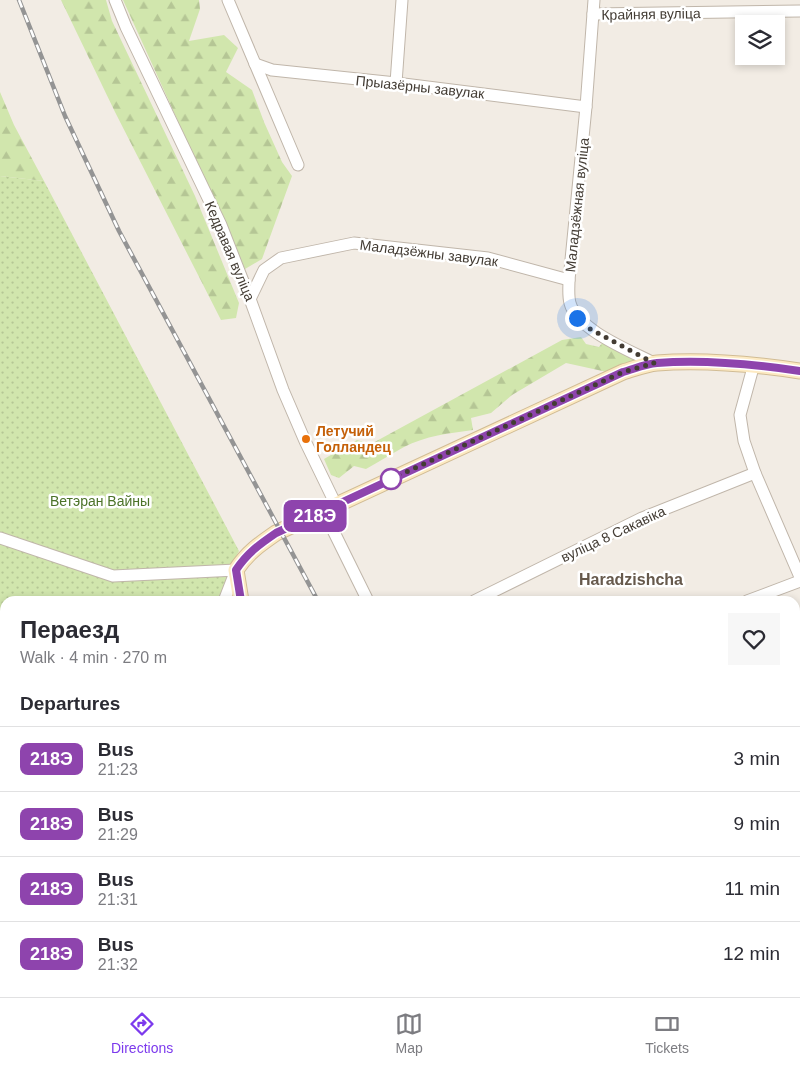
<!DOCTYPE html>
<meta charset="utf-8">
<style>
body{margin:0;font-family:Helvetica,sans-serif;background:#f7f7f7;color:#2b2b33;height:100vh;display:flex;flex-direction:column;font-size:19px;white-space:nowrap}
*{box-sizing:border-box;margin:0}
p{font-size:16px;color:#7c7c81}
.icon{flex:none;width:28px;height:28px;fill:none;stroke:currentColor;stroke-width:2;stroke-linecap:round;stroke-linejoin:round}
.map{position:relative;flex:1;overflow:hidden}
.drawer{position:absolute;left:0px;top:596px;width:800px;height:401px;display:flex;flex-direction:column;background:#fff;border-radius:15px 15px 0 0;box-shadow:0 2px 8px #0003}
.drawer>*{flex:none}
.badge{padding:0 10px;border-radius:8px;font-size:18px;line-height:32px}
.tools{position:absolute;left:735px;top:15px;display:grid;gap:10px}
.tools a{display:grid;place-items:center;width:50px;height:50px;border-radius:0px;background:#fff;box-shadow:0 2px 8px #0003;font-size:25px}
.you{position:absolute;width:25px;height:25px;margin:-12px;border:4px solid #fff;border-radius:50%;background:#1a73e8;box-shadow:0 0 0 8px #1a73e833}
.map>.badge{position:absolute;translate:-50% -50%;box-shadow:0 0 0 2px #fff}
h2{padding:0 20px;font-size:19px;line-height:45px}
.round{display:grid;place-items:center;flex:none;width:52px;height:52px;border-radius:0px;background:#f7f7f7}
.summary{display:flex;align-items:center;justify-content:space-between;height:85px;padding:0 20px}
h1{font-size:24px;font-weight:800;line-height:38px}
ul{padding:0;list-style:none}
li{display:flex;align-items:center;gap:15px;height:65px;padding:0 20px;border-top:1px solid #e1e1e2}
li div{flex:1}
li b{display:block;font-size:19px}
li em{font-style:normal}
li .badge{min-width:55px;font-weight:700;text-align:center}
.menu{display:flex;justify-content:space-around;align-items:center;height:70px;border-top:1px solid #e1e1e2;background:#fff;font-size:14px;color:#7c7c81}
.menu a{display:grid;justify-items:center;gap:2px}
.menu .on{color:#7c3aed}
.map>svg:first-child{display:block}
.education{fill:#ebe0ce}
.grass{fill:url(#grass-dots)}
.forest{fill:url(#forest-firs)}
.lines{fill:none;stroke-linecap:round;stroke-linejoin:round}
.street-casing{stroke:#c0b6aa;stroke-width:13}
.secondary-casing{stroke:#d1bc95;stroke-width:17}
.street{stroke:#fff;stroke-width:11}
.secondary{stroke:#fdeac2;stroke-width:15}
.rail-casing{stroke:#949494;stroke-width:4.5}
.rail{stroke:#fff;stroke-width:2.5;stroke-dasharray:8;stroke-linecap:butt}
.line-casing{stroke:#fff;stroke-width:11}
.line{stroke:#8e44ad;stroke-width:8}
.walk{stroke:#433c34;stroke-width:5;stroke-dasharray:0 9}
.food-dot{fill:#e8710a;stroke:#fff;stroke-width:2}
.stop-dot{fill:#fff;stroke:#8e44ad;stroke-width:2.5}
.labels{text-anchor:middle;stroke-width:5;stroke-linejoin:round;paint-order:stroke}
.street-label{font-size:14px;fill:#433c34;stroke:#fff}
.food-label{font-size:14px;font-weight:bold;fill:#c56008;stroke:#fff;text-anchor:start}
.park-label{font-size:14px;fill:#4c7329;stroke:#fff}
.quarter-label{font-size:16px;font-weight:bold;fill:#66594c;stroke:#fff}
</style>
<div class="map">
<svg width="800" height="997" viewBox="0 0 800 997">
<defs>
<pattern id="grass-dots" width="8" height="8" patternUnits="userSpaceOnUse" patternTransform="scale(1.25)"><rect width="8" height="8" fill="#d1e6ad"/><path d="M2 2h.1M6 6h.1" fill="none" stroke="#b5c695" stroke-width="1.8" stroke-linecap="round"/></pattern>
<pattern id="forest-firs" width="22" height="20" patternUnits="userSpaceOnUse" patternTransform="scale(1.25)"><rect width="22" height="20" fill="#d1e6ad"/><path d="M5 1l3.5 6h-7zM16 11l3.5 6h-7z" fill="#b5c695"/></pattern>
</defs>
<rect width="100%" height="100%" fill="#f2ece4"/>
<path class="education" d="M800 612V770L795 772V615Z"/>
<path class="grass" d="M0 176 44 181 239 551 233 562 218 601H5V812L0 816Z"/>
<g class="forest">
<path d="M61 0H106L112 21 195 196 239 303 236 318 221 320 115 112Z"/>
<path d="M123 0H199L200 9 189 41 224 35 238 48 226 72 252 90 264 122 282 162 292 176 262 259 245 269Z"/>
<path d="M0 92 14 125 44 181 0 176Z"/>
<path d="M581 337 586 344 599 347 603 342 637 361 607 372 566 363 512 395 491 413 471 418 473 430C450 433 425 436 404 447 391 454 379 462 366 469L354 466 339 478 331 475 324 459 357 440 371 444 562 340Z"/>
</g>
<g class="lines">
<g class="street-casing">
<g id="street">
<path d="M115 0 126 27 221 225 250 299 283 390 305 441 336 505"/>
<path d="M228 0 298 165"/>
<path d="M594 0 586 107 569 280C569 287 568 296 570 303 577 330 631 351 654 363"/>
<path d="M593 14 800 11"/>
<path d="M255 64 272 70 396 83 586 107"/>
<path d="M396 83 402 0"/>
<path d="M250 299 264 270 281 258 354 243 488 258 569 280"/>
<path d="M754 364 740 415 744 441 755 473 800 577"/>
<path d="M324 512 368 601"/>
<path d="M0 538 113 576 236 570 224 601"/>
<path d="M474 601 642 518 755 473"/>
<path d="M747 601 800 581"/>
<path d="M795 781 800 778"/>
<path d="M0 824 5 819"/>
<path d="M795 898 800 896"/>
<path d="M795 928 800 937"/>
<path d="M132 992 135 997"/>
<path d="M372 992 374 997"/>
<path d="M61 997 67 992"/>
<path d="M589 997 599 992"/>
</g>
</g>
<g class="secondary-casing">
<g id="secondary">
<path d="M241 601 236 570C247 553 260 544 276 533L623 372C634 369 645 364 657 363 704 359 753 364 800 371"/>
<path d="M429 992 431 997"/>
</g>
</g>
<use href="#street" class="street"/>
<use href="#secondary" class="secondary"/>
<g class="rail-casing">
<g id="rail">
<path d="M19 0 65 116 119 231 318 601"/>
<path d="M519 992 521 997"/>
</g>
</g>
<use href="#rail" class="rail"/>
</g>
<g class="lines">
<g class="line-casing">
<path id="line" d="M241 601 236 570C247 553 260 544 276 533L623 372C634 369 645 364 657 363 704 359 753 364 800 371"/>
</g>
<use href="#line" class="line"/>
<path class="walk" d="M391 479 623 372 654 363 590 329 577 318"/>
</g>
<circle class="food-dot" cx="306" cy="439" r="5"/>
<circle class="stop-dot" cx="391" cy="479" r="10"/>
<g class="labels">
<g class="street-label">
<text transform="translate(651 14) rotate(-1)" y="5">Крайняя вуліца</text>
<text transform="translate(420 87) rotate(6)" y="5">Прыазёрны завулак</text>
<text transform="translate(577 205) rotate(-84)" y="5">Маладзёжная вуліца</text>
<text transform="translate(230 251) rotate(67)" y="5">Кедравая вуліца</text>
<text transform="translate(429 253) rotate(7)" y="5">Маладзёжны завулак</text>
<text transform="translate(613 534) rotate(-25)" y="5">вуліца 8 Сакавіка</text>
</g>
<g class="food-label">
<text x="316" y="436">Летучий<tspan x="316" dy="16">Голландец</tspan></text>
</g>
<g class="park-label">
<text x="100" y="506">Ветэран Вайны</text>
</g>
<g class="quarter-label">
<text x="631" y="585">Haradzishcha</text>
</g>
</g>
</svg>
<div class="tools">
<a><svg class="icon" aria-label="layers" viewBox="0 0 24 24"><path d="M12 4l9 5-9 5-9-5zM3 14l9 5 9-5"/></svg></a>
</div>
<div class="you" style="left:577px;top:318px"></div>
<b class="badge" style="left:315px;top:516px;background:#8e44ad;color:#fff">218Э</b>
<section class="drawer">
<div class="summary"><div><h1>Пераезд</h1><p>Walk · 4 min · 270 m</p></div><a class="round"><svg class="icon" aria-label="heart" viewBox="0 0 24 24"><path d="M12 20l-8-8c-3-5 5-10 8-4 3-6 11-1 8 4z"/></svg></a></div>
<h2>Departures</h2>
<ul>
<li><span class="badge" style="background:#8e44ad;color:#fff">218Э</span><div><b>Bus</b><p>21:23</p></div><em>3 min</em></li>
<li><span class="badge" style="background:#8e44ad;color:#fff">218Э</span><div><b>Bus</b><p>21:29</p></div><em>9 min</em></li>
<li><span class="badge" style="background:#8e44ad;color:#fff">218Э</span><div><b>Bus</b><p>21:31</p></div><em>11 min</em></li>
<li><span class="badge" style="background:#8e44ad;color:#fff">218Э</span><div><b>Bus</b><p>21:32</p></div><em>12 min</em></li>
</ul>
</section>
</div>
<nav class="menu">
<a class="on"><svg class="icon" aria-label="directions" viewBox="0 0 24 24"><path d="M12 3l9 9-9 9-9-9zM9 14v-3h6M13 9l2 2-2 2"/></svg>Directions</a>
<a><svg class="icon" aria-label="map" viewBox="0 0 24 24"><path d="M3 6l6-2 6 2 6-2v14l-6 2-6-2-6 2zM9 4v14M15 6v14"/></svg>Map</a>
<a><svg class="icon" aria-label="tickets" viewBox="0 0 24 24"><path d="M3 7h18v10H3zM15 7v10"/></svg>Tickets</a>
</nav>
